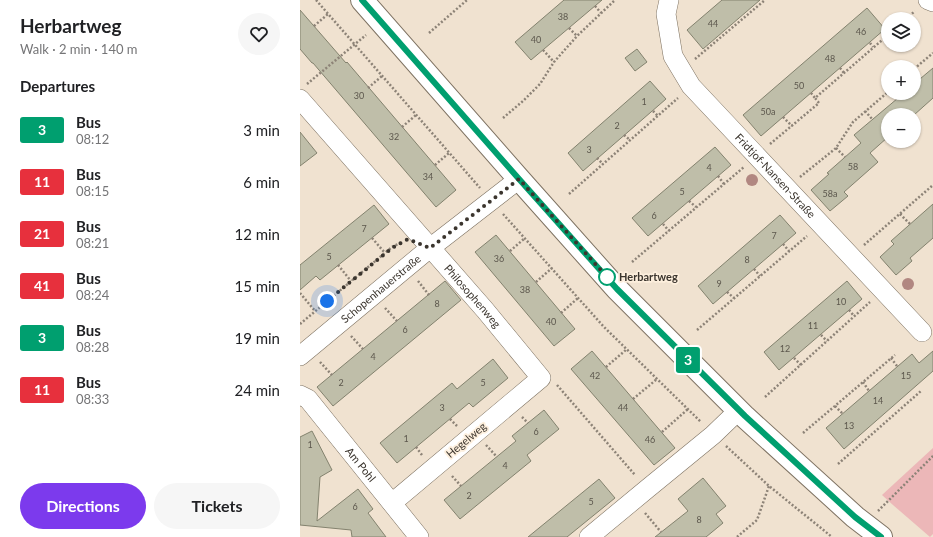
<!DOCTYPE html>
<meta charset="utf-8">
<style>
body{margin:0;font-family:Lato,sans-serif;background:#f6f6f6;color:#202124;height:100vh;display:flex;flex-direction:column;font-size:15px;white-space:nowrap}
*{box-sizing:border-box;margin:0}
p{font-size:13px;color:#757577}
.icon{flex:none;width:22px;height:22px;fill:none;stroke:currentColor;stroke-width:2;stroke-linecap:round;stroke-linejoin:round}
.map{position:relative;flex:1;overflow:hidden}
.details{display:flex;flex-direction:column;background:#fff;width:300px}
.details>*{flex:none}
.badge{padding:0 8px;border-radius:3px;font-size:14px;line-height:26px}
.tools{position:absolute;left:581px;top:12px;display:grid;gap:8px}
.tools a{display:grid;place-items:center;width:40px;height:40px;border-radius:50%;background:#fff;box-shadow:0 1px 3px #0004;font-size:20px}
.you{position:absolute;width:20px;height:20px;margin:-10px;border:3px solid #fff;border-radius:50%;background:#1a73e8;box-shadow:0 0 0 6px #1a73e833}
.map>.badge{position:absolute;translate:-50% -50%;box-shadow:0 0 0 2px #fff}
h2{padding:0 20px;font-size:15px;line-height:36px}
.round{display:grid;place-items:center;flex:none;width:42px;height:42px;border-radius:21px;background:#f6f6f6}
.head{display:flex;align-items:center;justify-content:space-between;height:68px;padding:0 20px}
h1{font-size:19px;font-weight:700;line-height:30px}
.action{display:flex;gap:8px;margin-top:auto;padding:8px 20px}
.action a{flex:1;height:46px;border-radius:24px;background:#7c3aed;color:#fff;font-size:16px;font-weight:700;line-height:46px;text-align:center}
.action a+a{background:#f6f6f6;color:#202124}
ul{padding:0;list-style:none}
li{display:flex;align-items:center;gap:12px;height:52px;padding:0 20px}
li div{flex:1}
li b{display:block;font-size:15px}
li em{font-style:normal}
li .badge{min-width:44px;font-weight:700;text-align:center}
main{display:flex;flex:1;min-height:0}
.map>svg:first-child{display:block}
.green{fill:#ecb7b8}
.building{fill:#bfbea9;stroke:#83826e}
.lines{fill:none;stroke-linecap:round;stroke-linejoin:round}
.street-casing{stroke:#7e7262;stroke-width:20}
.secondary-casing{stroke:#7e7262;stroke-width:24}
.path{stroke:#8d8377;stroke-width:2.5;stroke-dasharray:2 2;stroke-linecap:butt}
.street{stroke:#fff;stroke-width:19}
.secondary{stroke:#fff;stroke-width:22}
.tree{fill:#b18781}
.line-casing{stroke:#fff;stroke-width:9}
.line{stroke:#009f6f;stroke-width:6}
.walk{stroke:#3b352e;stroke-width:4;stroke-dasharray:0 7.2}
.stop-dot{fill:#fff;stroke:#009f6f;stroke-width:2}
.labels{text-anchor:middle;stroke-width:3.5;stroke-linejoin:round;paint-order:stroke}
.number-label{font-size:9px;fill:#5c574d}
.street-label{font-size:11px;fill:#3b352e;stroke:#fdefdd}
.stop-label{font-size:11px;font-weight:bold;fill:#3b352e;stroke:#fdefdd;text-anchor:start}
</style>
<main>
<section class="details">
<div class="head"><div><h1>Herbartweg</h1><p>Walk · 2 min · 140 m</p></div><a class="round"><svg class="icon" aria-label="heart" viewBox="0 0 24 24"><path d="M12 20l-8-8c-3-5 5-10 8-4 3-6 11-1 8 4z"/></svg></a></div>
<h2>Departures</h2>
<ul>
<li><span class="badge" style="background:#009f6f;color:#fff">3</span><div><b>Bus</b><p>08:12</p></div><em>3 min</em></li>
<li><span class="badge" style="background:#e7303d;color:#fff">11</span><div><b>Bus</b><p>08:15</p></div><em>6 min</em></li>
<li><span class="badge" style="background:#e7303d;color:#fff">21</span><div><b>Bus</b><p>08:21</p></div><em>12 min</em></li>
<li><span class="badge" style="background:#e7303d;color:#fff">41</span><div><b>Bus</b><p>08:24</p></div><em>15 min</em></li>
<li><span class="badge" style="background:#009f6f;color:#fff">3</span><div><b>Bus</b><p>08:28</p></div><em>19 min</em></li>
<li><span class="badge" style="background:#e7303d;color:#fff">11</span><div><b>Bus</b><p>08:33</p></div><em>24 min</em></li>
</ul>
<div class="action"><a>Directions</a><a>Tickets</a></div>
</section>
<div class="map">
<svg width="633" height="537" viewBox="0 0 633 537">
<rect width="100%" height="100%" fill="#f0e2d0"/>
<path class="green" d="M633 448V534L630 537 593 505 582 495Z"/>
<g class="building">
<path d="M264 0H302L231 60 215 42Z"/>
<path d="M422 0H460L403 49 387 30Z"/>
<path d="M567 8 585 29 461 136 443 115Z"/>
<path d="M0 10 46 63 47 62 156 190 136 207 13 63H12L0 49Z"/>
<path d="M337 49 347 62 335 71 325 58Z"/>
<path d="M633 68V98L614 115H588V137L570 153 578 162 544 192 548 196 530 211 511 190 529 174 527 173 561 143 554 135 604 93H614V84Z"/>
<path d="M350 81 366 99 283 171 268 153Z"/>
<path d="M0 132 17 153 0 166Z"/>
<path d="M415 147 431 165 348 236 332 218Z"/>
<path d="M633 204V238L610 258 612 261 596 275 580 257 594 244 591 241Z"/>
<path d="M74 205 89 224 20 280 16 276 0 290V265Z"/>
<path d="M480 215 496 233 413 304 398 286Z"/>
<path d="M196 235 275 329 254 346 175 252Z"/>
<path d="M145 281 161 300 33 406 17 387Z"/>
<path d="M547 281 562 299 479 370 464 352Z"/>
<path d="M292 351 375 448 354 465 271 369Z"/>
<path d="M633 351V371L544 449 526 428 612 354 619 363Z"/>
<path d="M193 359 208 378 173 407 169 403 97 463 80 443 152 383 157 389Z"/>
<path d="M244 410 259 429 227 455 231 461 160 519 144 500 216 441 212 436Z"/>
<path d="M12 431 32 470 20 477 17 521 58 489 73 509 68 513 86 537H52L51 530 0 525V437Z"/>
<path d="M403 478 426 506 416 514 423 523 406 537H355L388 511 378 499Z"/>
<path d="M299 479 315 498 267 537H228Z"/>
</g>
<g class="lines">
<g class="street-casing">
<g id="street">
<path id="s1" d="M369 0 366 14 373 56 391 86 622 332"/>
<path d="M628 0 633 2"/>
<path id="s2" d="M0 99 185 310 241 378 92 503"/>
<path id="s3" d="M0 356 130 248 219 179"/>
<path id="s4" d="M0 395 8 399 119 537"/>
<path d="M289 537 347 489 413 435 439 410"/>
</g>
</g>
<g class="secondary-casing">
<path id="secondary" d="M62 0 219 179 317 289 445 417 555 517 581 537"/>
</g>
<g class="path">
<path d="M16 0 180 188"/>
<path d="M295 6 301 13"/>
<path d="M606 19 615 11"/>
<path d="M14 26 28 14"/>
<path d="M269 28 277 36"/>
<path d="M129 33 167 0"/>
<path d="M570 43 573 47"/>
<path d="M243 50 254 62"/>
<path d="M395 59 465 0"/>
<path d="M540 68 544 73"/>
<path d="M614 69 633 53"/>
<path d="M7 84 66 35"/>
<path d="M68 88 82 76"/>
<path d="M511 93 515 98"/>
<path d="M353 111 358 116"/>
<path d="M565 111 573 120"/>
<path d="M483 117 492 126"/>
<path d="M203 118 223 101 240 84 254 62 277 36 315 0"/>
<path d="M102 127 116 115"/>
<path d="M324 135 330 140"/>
<path d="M470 144 519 103 515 98 588 35"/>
<path d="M536 148 545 157"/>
<path d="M297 158 303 164"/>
<path d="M135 165 149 153"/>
<path d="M418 176 424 184"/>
<path d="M500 177 536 148 553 122 588 92"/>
<path d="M269 194 378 98"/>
<path d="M389 201 396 207"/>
<path d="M203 214 304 327 401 422"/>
<path d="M600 214 610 224"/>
<path d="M363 224 369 231"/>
<path d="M72 238 85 253"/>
<path d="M483 244 489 251"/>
<path d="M564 245 633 185"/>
<path d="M210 251 225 238"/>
<path d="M332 262 444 167"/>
<path d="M38 265 51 281"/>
<path d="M454 269 460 276"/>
<path d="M118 281 129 295"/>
<path d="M236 282 252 268"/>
<path d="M427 292 434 298"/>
<path d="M0 293 15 311"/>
<path d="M85 308 97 321"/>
<path d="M549 310 554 316"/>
<path d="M261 313 278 298"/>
<path d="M0 324 92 247 102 242"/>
<path d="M397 330 507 236"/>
<path d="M521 335 527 341"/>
<path d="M51 336 63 349"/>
<path d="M494 358 501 365"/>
<path d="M591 358 597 366"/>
<path d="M20 362 32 375"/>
<path d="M306 367 327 349"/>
<path d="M563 382 569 391"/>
<path d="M257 385 335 475"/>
<path d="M465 397 570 302"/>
<path d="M333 399 357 379"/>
<path d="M535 406 543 414"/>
<path d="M222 417 228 423"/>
<path d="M150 419 157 426"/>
<path d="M362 432 388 409"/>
<path d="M503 433 595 355"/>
<path d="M186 445 197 457"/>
<path d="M426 446 469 486 532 537"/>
<path d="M116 447 122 455"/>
<path d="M538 464 621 391"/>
<path d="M152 476 161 486"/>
<path d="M578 511 633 456"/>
<path d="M345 513 361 532"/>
<path d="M437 537 457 520 469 486"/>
</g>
<use href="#street" class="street"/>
<use href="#secondary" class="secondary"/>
</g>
<g class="tree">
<circle cx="452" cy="180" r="6"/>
<circle cx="608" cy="284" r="6"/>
</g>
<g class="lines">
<g class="line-casing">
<path id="line" d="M62 0 219 179 317 289 445 416 555 517 581 537"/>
</g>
<use href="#line" class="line"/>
<path class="walk" d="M27 301 92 248 108 239 130 248 219 179 307 277"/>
</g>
<circle class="stop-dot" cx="307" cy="277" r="8"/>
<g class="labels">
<g class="number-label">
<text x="263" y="20">38</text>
<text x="413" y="27">44</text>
<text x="561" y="35">46</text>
<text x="236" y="43">40</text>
<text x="530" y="62">48</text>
<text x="499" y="89">50</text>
<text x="59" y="99">30</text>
<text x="344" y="105">1</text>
<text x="468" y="115">50a</text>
<text x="317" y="129">2</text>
<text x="94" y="140">32</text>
<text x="289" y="153">3</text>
<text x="553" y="170">58</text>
<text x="409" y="171">4</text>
<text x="128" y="180">34</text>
<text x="382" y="195">5</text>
<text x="530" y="197">58a</text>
<text x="354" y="219">6</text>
<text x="64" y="232">7</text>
<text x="474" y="239">7</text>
<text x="29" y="260">5</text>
<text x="199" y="262">36</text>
<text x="447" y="263">8</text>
<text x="419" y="287">9</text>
<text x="225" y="293">38</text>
<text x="541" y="305">10</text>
<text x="137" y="307">8</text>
<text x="251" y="325">40</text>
<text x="513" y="329">11</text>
<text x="105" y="333">6</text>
<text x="485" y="352">12</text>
<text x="73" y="360">4</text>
<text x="295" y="379">42</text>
<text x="606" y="379">15</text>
<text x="41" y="386">2</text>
<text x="183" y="386">5</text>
<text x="578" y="404">14</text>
<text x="142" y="411">3</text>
<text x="323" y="411">44</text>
<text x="549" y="429">13</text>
<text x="236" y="435">6</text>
<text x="106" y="442">1</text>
<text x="350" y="443">46</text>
<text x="10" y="448">1</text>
<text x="205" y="469">4</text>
<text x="169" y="499">2</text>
<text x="291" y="505">5</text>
<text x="55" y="510">6</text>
<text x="399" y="523">8</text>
</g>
<g class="street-label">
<text dy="4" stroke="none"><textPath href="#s1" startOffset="215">Fridtjof-Nansen-Straße</textPath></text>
<text dy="4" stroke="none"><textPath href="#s3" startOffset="105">Schopenhauerstraße</textPath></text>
<text dy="4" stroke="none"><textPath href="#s2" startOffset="262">Philosophenweg</textPath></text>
<text transform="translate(166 440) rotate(-40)" y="4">Hegelweg</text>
<text dy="4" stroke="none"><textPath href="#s4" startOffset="93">Am Pohl</textPath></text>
</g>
<g class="stop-label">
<text x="319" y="281">Herbartweg</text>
</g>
</g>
</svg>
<div class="tools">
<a><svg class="icon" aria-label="layers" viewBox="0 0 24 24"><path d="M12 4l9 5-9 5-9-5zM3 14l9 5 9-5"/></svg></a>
<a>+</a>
<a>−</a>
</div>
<div class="you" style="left:27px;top:301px"></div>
<b class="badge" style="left:388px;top:360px;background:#009f6f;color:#fff">3</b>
</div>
</main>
